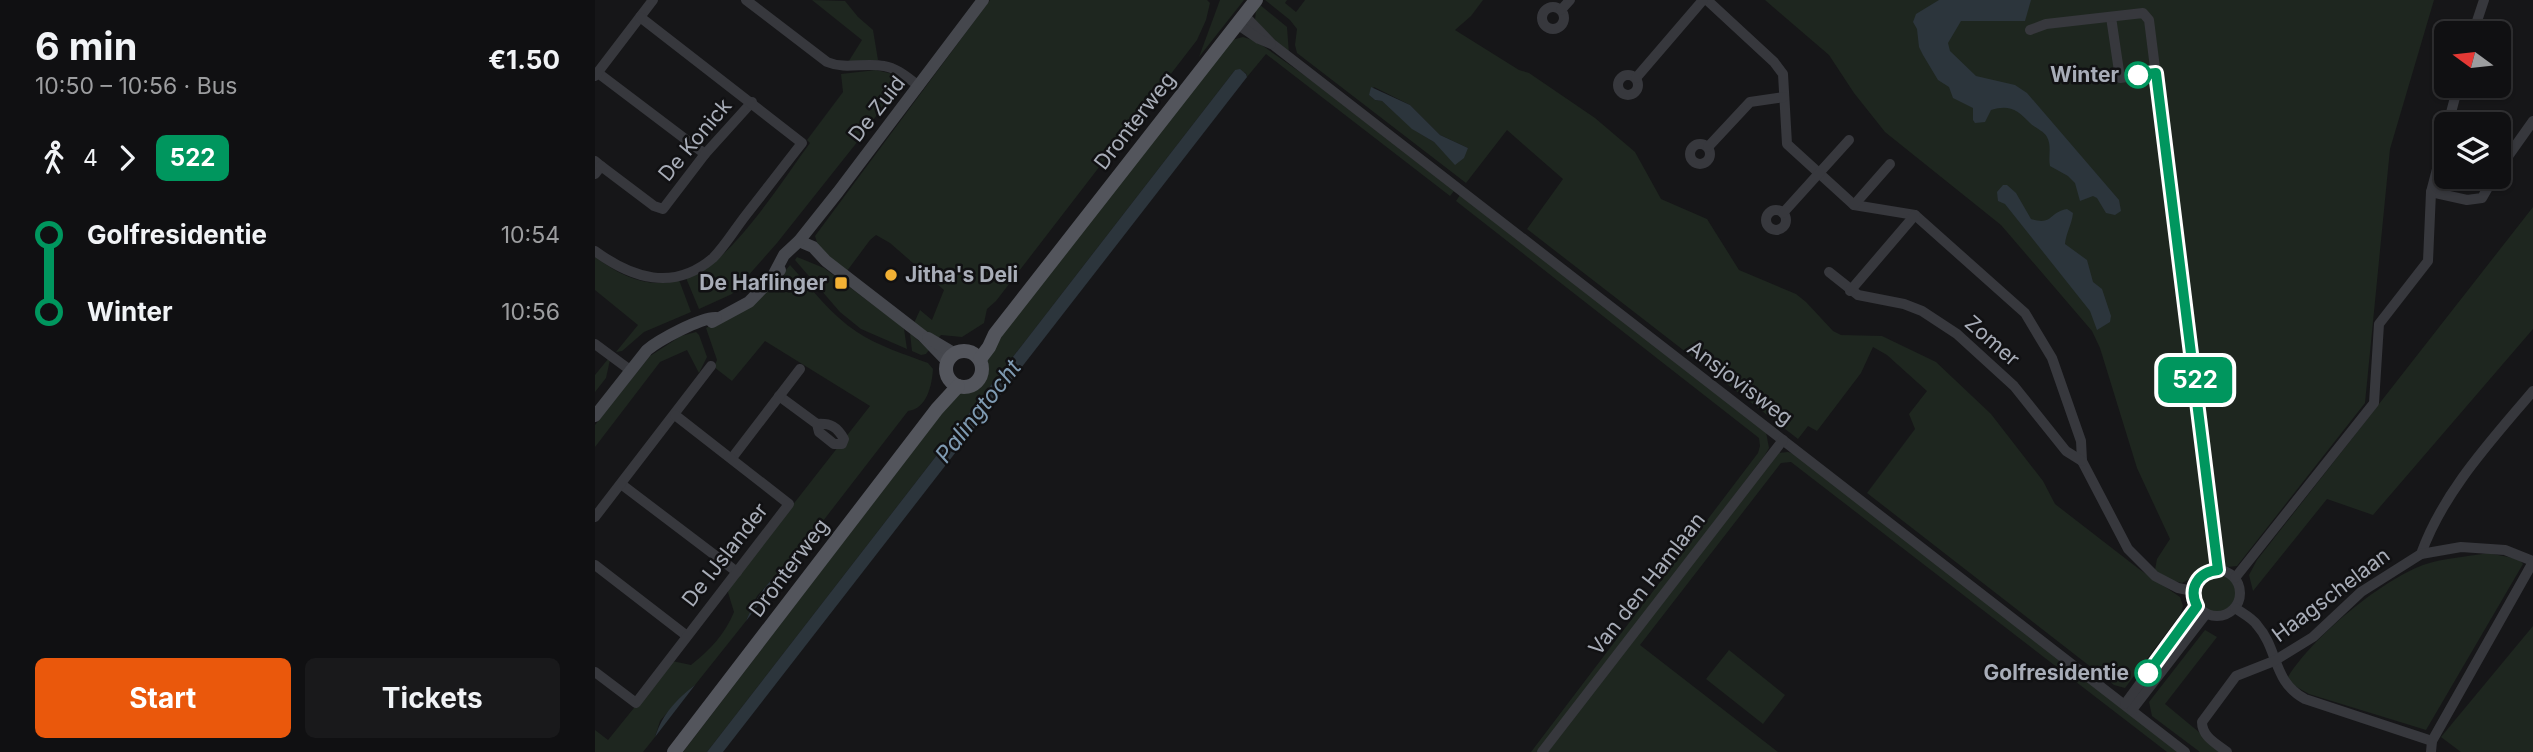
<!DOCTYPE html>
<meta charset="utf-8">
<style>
body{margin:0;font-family:Inter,sans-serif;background:#19191b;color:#f1f3f6;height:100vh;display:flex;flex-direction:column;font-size:26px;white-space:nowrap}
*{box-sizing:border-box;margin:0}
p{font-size:23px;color:#9c9d9f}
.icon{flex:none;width:38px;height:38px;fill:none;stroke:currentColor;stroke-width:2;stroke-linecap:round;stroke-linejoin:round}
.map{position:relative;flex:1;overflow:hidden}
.details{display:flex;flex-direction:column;background:#101012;width:595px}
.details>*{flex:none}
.badge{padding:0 14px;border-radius:10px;font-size:24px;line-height:46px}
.needle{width:46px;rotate:285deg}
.controls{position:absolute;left:1839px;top:21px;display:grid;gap:14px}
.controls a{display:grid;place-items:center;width:77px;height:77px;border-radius:10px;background:#101012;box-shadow:0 2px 5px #0004,0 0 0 2px #303032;font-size:35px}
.map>.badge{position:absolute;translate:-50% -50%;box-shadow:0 0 0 4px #fff}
.legs{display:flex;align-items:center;gap:10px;height:77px;padding:0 35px;font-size:23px}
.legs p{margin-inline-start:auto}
.summary{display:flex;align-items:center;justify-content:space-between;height:119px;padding:0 35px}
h1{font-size:38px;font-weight:700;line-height:52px}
.primary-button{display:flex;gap:14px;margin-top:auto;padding:14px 35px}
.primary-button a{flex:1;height:80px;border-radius:10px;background:#ea580c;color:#fff;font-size:28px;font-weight:700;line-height:80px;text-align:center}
.primary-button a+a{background:#19191b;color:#f1f3f6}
ul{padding:0 35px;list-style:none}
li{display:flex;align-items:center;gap:24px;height:77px;font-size:26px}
li i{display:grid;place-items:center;width:10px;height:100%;margin:0 9px;background:currentColor}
li i::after{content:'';width:18px;height:18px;margin:-9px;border:5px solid;border-radius:50%;background:#101012}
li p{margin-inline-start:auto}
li:first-child i{background:linear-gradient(#0000 50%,currentColor 0)}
li:last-child i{background:linear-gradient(currentColor 50%,#0000 0)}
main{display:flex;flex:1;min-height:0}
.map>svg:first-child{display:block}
.green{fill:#1e261f;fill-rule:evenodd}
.water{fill:#2c353c}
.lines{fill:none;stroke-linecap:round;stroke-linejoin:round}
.street{stroke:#37383d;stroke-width:10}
.secondary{stroke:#45474d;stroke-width:12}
.primary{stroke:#53555c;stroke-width:14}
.line-1-casing{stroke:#fff;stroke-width:16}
.line-1{stroke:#00965e;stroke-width:10}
.stop-1-dot{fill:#fff;stroke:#00965e;stroke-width:3.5}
.poi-dot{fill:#f2b134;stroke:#111113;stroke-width:2.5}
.labels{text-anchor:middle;stroke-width:5;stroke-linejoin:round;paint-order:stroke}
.stop-label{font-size:21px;font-weight:bold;fill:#a8adb8;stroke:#111113;text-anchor:end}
.street-label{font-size:21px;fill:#a8adb8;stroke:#111113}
.poi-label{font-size:21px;font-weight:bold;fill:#a8adb8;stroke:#111113;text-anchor:start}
.water-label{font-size:23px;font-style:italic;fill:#7f9bb3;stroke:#111113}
</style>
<main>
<section class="details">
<div class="summary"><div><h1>6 min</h1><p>10:50 – 10:56 · Bus</p></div><b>€1.50</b></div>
<div class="legs"><svg class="icon" aria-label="walk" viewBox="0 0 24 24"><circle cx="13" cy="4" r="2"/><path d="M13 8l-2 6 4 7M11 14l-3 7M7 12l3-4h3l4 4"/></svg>4<svg class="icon" aria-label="forward" viewBox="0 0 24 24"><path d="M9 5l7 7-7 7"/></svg><b class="badge" style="background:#00965e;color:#fff">522</b></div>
<ul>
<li><i style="color:#00965e"></i><b>Golfresidentie</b><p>10:54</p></li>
<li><i style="color:#00965e"></i><b>Winter</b><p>10:56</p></li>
</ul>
<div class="primary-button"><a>Start</a><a>Tickets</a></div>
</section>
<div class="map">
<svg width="1938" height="752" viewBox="0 0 1938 752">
<rect width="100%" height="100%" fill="#161618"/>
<g class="green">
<path d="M217 0 250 1 263 17 278 30 283 60 252 64 267 40Z"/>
<path d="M395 0H612L615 3 611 20 602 40 401 301 392 309 389 323 367 337 346 335 341 340 319 323 325 310 337 320 349 290 295 243 281 235 275 240 252 271 224 249 220 236Z"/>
<path d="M625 0H649L604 57Z"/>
<path d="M670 0H692L690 3 701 12 710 0H888L876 16 860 30 924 70 934 73 1000 118 1040 152 1066 199 1112 219 1144 270 1201 294 1211 302 1238 331 1246 335 1287 336 1341 362 1396 414 1448 481 1460 504 1544 569 1585 597 1588 606 1585 615 1530 688 1519 685 1272 493 1320 429 1314 414 1332 391 1292 355 1278 347 1266 373 1222 431 1213 426 1203 439 932 229 968 179 912 130 871 183 702 53 700 45 702 29 695 20ZM779 87 815 105 845 135 873 148 860 164 839 142 818 129 787 101 780 100 774 95Z"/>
<path d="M1170 0H1839L1795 149 1770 403 1642 566 1614 569 1587 583 1575 580 1560 570 1562 559 1575 539 1542 468 1505 348 1497 331 1406 225 1290 132 1259 93 1234 55Z"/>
<path d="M664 4 692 27 694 54 660 20 661 9Z"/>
<path d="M648 37 661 41 712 77 859 191 855 196 671 54 652 77 651 73 640 70 112 752H88L360 396C366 391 370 392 377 389 394 383 390 365 394 352L637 40Z"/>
<path d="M281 70 298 74 293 99 267 136 182 243 137 294 104 309 91 278C134 267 188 179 215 143L212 140 248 92 246 74Z"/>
<path d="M865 195 1171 432 1174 448 1170 455 944 752H936L1163 453 1165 446 1164 438 861 201Z"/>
<path d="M1938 207V329L1778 515 1732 499 1658 591 1654 575 1662 560Z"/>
<path d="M0 257C26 276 52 289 84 280L96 312 49 332 27 351 21 352 43 325 0 290Z"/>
<path d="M202 257 229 268 305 325 309 329 312 349 266 329 245 312 200 260Z"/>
<path d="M195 265C216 288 236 315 262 332 283 346 309 354 333 363L338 369C337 385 332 409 313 411L194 565 184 572 162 596 151 621 100 685 84 699 65 721 60 737 48 752H0V730L13 740 77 661 96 665C115 650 130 634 139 612L132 589 275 406 170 341 137 381 119 367 122 360 111 328 179 284Z"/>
<path d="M101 332 104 335 112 357 104 373 92 350 65 362 0 447V425L55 356 86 336Z"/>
<path d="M315 333 334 350 331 354 326 355 317 351Z"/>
<path d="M13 359 15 360 11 378 0 392V375Z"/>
<path d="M1193 452 1200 454 1585 752H1572L1196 462 1186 463 1045 645 1183 752H951L1183 453Z"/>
<path d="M1892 553 1924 559 1928 564 1831 730 1714 694 1698 685 1693 677C1718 637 1784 582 1828 565 1847 558 1872 557 1892 553Z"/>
<circle cx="1622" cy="593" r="19"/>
<path d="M1938 626V752H1866L1846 737Z"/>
<path d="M1610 630 1622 637 1570 704 1628 752H1605L1557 716 1554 702Z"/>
<path d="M1134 650 1190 695 1168 724 1111 679Z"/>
</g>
<g class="water">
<path d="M1344 0H1436L1430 21H1366L1353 43 1355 51 1381 76 1420 85 1432 93 1524 200 1526 211 1520 215 1511 213 1502 198 1498 196 1485 201 1480 183 1473 176 1455 166C1453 157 1457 146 1452 137 1449 131 1440 128 1435 123 1423 110 1414 104 1396 110L1390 122 1380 123 1378 120V108L1358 98 1354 87 1343 80 1328 55 1324 47 1322 29 1318 22 1321 14Z"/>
<path d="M645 69 651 74 652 77 128 752H112L640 70Z"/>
<path d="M776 87 815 105 845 135 873 148 869 158 860 165 839 142 817 129 787 101 780 100 774 95Z"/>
<path d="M1408 185H1412L1421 193 1436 219C1458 226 1454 212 1472 209L1478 213C1477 224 1471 233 1470 244L1492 260 1498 282 1507 289 1516 316 1515 322 1502 330 1495 311 1410 204 1403 201 1402 192Z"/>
<path d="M194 565 151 621C161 597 173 580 194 565Z"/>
<path d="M100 685 60 737C68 713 81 700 100 685Z"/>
</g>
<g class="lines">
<g class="street">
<path d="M151 0 232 62C251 70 269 62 289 66 302 68 313 78 324 86"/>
<path d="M1112 0 1179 62 1188 74 1192 144 1259 205 1320 215 1430 313 1457 358 1486 441 1487 461 1533 549 1560 576 1583 588 1598 591"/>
<circle cx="958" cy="18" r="11"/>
<path d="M966 10 975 0"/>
<path d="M649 15 677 44 1590 752"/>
<path d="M1516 17 1525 78 1561 73"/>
<path d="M642 24 664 39 676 44"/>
<path d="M1435 30 1451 24 1548 13 1554 20 1623 570"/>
<path d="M1878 33 1889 0"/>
<path d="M3 73 110 154"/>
<circle cx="1033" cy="85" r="10"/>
<path d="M0 76 58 0"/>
<path d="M1041 78 1108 0"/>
<path d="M1853 124 1863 86"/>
<circle cx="1105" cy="154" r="10"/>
<path d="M1113 147 1155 102 1189 97"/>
<path d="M0 161 6 166 0 174"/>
<path d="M6 166 59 206 68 209 110 154 157 102"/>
<path d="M1904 169 1938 121"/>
<path d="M1836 192 1872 200 1887 198 1899 177"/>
<path d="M1259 205 1295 164"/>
<circle cx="1181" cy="220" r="10"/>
<path d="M1188 213 1254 140"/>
<path d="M0 251C37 278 78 292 118 258 130 246 140 229 151 215 170 191 188 167 207 143L45 17"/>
<path d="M1234 272 1263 295 1309 304 1327 311 1362 334 1419 386 1471 451 1487 461"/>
<path d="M1255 291 1320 215"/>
<path d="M0 344 35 370"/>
<path d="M184 396 222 424 224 432 239 444H247L249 439C242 427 236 423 222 424"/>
<path d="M137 458 205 369"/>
<path d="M26 484 142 572"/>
<path d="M0 517 116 366"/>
<path d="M1826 554C1848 492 1896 441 1938 391"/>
<path d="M0 565 92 636"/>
<circle cx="1622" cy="593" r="23"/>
<path d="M1640 578 1779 403 1784 324 1833 261 1836 192 1852 131"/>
<path d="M1640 608C1647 613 1657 618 1662 625 1684 650 1677 681 1710 699L1837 741"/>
<path d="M0 672 41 703 194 504 80 415"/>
<path d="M1530 704 1602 606"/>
<path d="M1537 710 1611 614"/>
<path d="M947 752 1188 440"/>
<path d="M1632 752C1622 744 1607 737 1607 722L1641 676 1679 661 1718 637 1766 592 1826 554 1866 547 1910 550 1938 561"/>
<path d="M1836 752 1837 741 1938 562"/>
</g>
<g class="secondary">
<path d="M204 241 218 247 231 261 328 336 353 362"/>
<path d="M179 274 189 255 204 241 243 192 388 0"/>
<path d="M117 322 154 302 185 270"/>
<path d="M333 338 360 354"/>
<path d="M0 416 52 350C64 340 106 317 121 318"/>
</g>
<g class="primary">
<circle cx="369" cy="369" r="18"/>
<path d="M385 359 394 347 400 334 661 0"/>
<path d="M79 752 342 409 363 386"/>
</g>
</g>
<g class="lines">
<g class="line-1-casing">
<path id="line-1" d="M1543 75 1561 73 1623 570C1603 572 1593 588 1602 606L1553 673"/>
</g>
<use href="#line-1" class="line-1"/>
</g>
<g class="stop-1-dot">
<circle cx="1543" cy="75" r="12"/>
<circle cx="1553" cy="673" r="12"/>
</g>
<g class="poi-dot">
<circle cx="296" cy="275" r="7"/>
<rect x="239" y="276" width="14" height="14" rx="3.5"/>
</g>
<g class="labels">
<g class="stop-label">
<text x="1524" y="82">Winter</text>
<text x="1534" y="680">Golfresidentie</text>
</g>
<g class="street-label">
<text transform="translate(282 109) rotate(-52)" y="7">De Zuid</text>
<text transform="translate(540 121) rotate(-52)" y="7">Dronterweg</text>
<text transform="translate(100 140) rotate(-50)" y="7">De Konick</text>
<text transform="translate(1397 341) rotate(41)" y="7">Zomer</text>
<text transform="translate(1145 383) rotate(37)" y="7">Ansjovisweg</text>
<text transform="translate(130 555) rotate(-52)" y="7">De IJslander</text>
<text transform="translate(194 568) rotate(-53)" y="7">Dronterweg</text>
<text transform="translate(1052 584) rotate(-52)" y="7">Van den Hamlaan</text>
<text transform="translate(1736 595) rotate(-37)" y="7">Haagschelaan</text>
</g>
<g class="poi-label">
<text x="310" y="282">Jitha's Deli</text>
<text x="232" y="290" text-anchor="end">De Haflinger</text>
</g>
<g class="water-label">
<text transform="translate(383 411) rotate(-52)" y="8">Palingtocht</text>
</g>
</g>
</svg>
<div class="controls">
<a><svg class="needle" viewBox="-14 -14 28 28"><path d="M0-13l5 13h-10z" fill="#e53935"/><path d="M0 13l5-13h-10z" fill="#9c9d9f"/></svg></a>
<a><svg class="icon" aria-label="layers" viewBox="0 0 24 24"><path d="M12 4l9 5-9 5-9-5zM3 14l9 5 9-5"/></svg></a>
</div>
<b class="badge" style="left:1600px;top:380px;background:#00965e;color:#fff">522</b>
</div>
</main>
